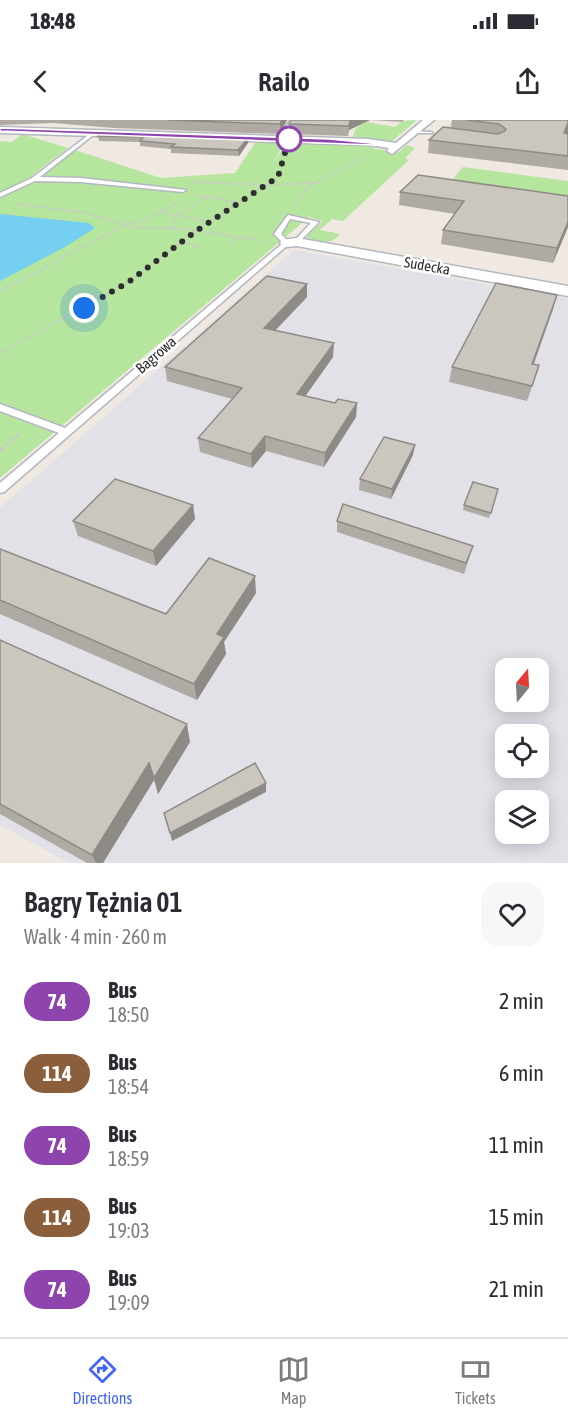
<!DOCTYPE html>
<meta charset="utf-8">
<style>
body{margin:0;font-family:"Asap Condensed",sans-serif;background:#f7f7f7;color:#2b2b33;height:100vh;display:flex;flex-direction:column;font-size:22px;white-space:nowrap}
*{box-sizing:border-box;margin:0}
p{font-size:20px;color:#7c7c81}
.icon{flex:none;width:33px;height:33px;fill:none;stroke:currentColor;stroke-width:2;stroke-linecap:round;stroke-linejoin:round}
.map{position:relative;height:743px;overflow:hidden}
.panel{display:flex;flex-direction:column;background:#fff;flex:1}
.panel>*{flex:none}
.badge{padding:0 12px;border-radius:20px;font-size:21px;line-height:39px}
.needle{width:39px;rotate:18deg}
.fabs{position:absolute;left:495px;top:538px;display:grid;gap:12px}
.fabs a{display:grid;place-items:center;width:54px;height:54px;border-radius:12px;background:#fff;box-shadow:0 3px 15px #0003;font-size:30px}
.you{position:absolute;width:30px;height:30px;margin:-15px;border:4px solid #fff;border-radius:50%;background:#1a73e8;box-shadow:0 0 0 9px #1a73e833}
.map>.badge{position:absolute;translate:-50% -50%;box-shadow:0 0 0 3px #fff}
.round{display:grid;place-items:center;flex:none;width:63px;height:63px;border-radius:18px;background:#f7f7f7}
.headline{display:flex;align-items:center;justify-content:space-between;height:102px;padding:0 24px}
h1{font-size:28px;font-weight:600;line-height:45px}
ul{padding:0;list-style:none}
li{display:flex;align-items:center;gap:18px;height:72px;padding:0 24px}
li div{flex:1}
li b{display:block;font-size:22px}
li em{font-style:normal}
li .badge{min-width:66px;font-weight:700;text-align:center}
.status{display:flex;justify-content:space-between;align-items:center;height:42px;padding:0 30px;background:#fff;direction:ltr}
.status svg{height:16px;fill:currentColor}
header{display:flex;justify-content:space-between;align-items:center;height:78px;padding:0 24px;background:#fff;font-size:27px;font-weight:600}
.dock{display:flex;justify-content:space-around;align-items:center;height:84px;border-top:2px solid #e1e1e2;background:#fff;font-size:16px;color:#7c7c81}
.dock a{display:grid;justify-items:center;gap:3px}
.dock .on{color:#4264fb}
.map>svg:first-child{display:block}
.industrial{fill:#e3e1e8;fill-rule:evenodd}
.green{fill:#b6e59e}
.water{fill:#75cff0}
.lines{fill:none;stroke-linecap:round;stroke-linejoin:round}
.service-casing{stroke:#b4b7c1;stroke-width:3}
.minor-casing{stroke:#b4b7c1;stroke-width:3}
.path-far2{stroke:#c9c9c9;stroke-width:1.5;stroke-dasharray:2 1.5;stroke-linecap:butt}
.path-far1{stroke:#c9c9c9;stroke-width:2;stroke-dasharray:2 1.5;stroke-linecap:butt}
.path{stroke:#c9c9c9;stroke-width:3;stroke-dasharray:4 3;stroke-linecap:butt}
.service{fill:#fff;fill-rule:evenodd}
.minor{fill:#fff;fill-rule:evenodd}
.wall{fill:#afaba4}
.shaded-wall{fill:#8e8b86}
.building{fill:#cbc7bf;stroke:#8e8b86;stroke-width:1.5}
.line{fill:#8e44ad;stroke:#fff;stroke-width:1.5}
.walk{stroke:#2e2e2e;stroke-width:6;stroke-dasharray:0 10.8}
.stop-dot{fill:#fff;stroke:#8e44ad;stroke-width:3}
.labels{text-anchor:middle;stroke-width:5;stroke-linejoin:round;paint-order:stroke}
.far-street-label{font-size:15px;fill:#2e2e2e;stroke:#fff}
</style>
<div class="status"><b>18:48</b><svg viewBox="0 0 49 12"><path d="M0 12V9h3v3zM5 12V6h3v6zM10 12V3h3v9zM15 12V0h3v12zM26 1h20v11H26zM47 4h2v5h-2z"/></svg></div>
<header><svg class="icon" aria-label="back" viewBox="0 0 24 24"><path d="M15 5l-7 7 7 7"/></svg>Railo<svg class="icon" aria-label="share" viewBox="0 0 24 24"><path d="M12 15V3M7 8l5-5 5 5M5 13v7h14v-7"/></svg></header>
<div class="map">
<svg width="568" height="743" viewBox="0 0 568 743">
<rect width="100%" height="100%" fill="#efe9e1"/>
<path class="industrial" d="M294 130 568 179V743H69L0 705V388ZM506 549H538V582H506ZM506 615H538V648H506ZM506 681H538V714H506Z"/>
<g class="green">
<path d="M417 0 392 21 352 19 356 8 366 2 395 7 403 1Z"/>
<path d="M22 14 68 28 31 56H43L75 30 161 58 235 53 257 20H286L271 47 287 22 365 24 375 29 399 32 407 25 415 28 405 38 409 40 343 101 332 99 320 110 340 114C332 125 321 122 308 121L307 115 323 101 309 97 0 358V21L12 22Z"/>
<path d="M463 47 568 61V88L440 60H452Z"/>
</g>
<path class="water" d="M0 94 89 103 95 108 65 127 0 161Z"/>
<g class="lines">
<g class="service-casing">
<g id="service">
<path d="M290 0H294L283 20H279Z"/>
<path d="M95 10 97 12 40 57 81 58 186 70 183 72 81 62 35 61 0 77V73L32 58Z"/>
<path d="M413 11 431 12 433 13H415Z"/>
<path d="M288 95 319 102 297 124 293 122 311 103 290 99 281 114 289 122V124L4 372 0 373V363L59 313 0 291V284L65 308 283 123 274 114Z"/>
</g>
</g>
<g class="minor-casing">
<g id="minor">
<path d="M423 0H434L392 34 387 31 389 28 368 25 0 13V7L368 19 396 23Z"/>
<path d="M297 118 568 166V176L297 126 287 127 280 123 282 120Z"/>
</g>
</g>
<g class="path-far2">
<path d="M445 10 455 0"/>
<path d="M193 62 222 63"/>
<path d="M269 63 278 57 286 33"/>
<path d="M310 63H315"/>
<path d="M315 63 366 37"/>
</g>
<g class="path-far1">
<path d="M193 62 265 65 315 63"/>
<path d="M195 75 238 82"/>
<path d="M16 84 82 92 132 107 185 109 265 121"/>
<path d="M294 85 310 66 318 62"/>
<path d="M162 92 210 102"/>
<path d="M123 105 144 101 177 83"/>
<path d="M174 109V97L211 75"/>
<path d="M182 122 200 127"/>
<path d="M229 124 240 117"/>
<path d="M0 171 123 106"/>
<path d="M0 233 130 161 196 111 271 62"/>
</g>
<path class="path" d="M0 330 21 312"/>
<use href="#service" class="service"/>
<use href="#minor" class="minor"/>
</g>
<g class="wall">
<path d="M0 0H287L280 14 114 8 53 3 0 5Z"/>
<path d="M291 0H404L402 2 370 0 349 10 348 16 289 14V4Z"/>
<path d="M452 0H568V50L428 33 429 20 451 8Z"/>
<path d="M101 13 248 23 239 36 171 33V29L140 26V22L99 21 98 16Z"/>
<path d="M400 72 568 76V107L553 143 441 124 443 110 455 94 399 85Z"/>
<path d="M307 164V177L275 211 333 237 305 276 335 283H357L356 297 324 347 266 331 252 348 200 332 198 318 232 279 167 261 165 247Z"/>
<path d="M553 189 534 244V261L527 281 449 262 452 247Z"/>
<path d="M413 335 391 379 359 370 360 359Z"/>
<path d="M498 369 489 398 463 390 464 385Z"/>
<path d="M193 385 195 399 156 446 78 416 73 401Z"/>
<path d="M337 401 470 436 464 454 337 412Z"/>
<path d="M0 429 166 494 256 473 224 522 226 534 197 580 0 494Z"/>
<path d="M0 520 190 622 158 674 154 660 103 743H87L0 694Z"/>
</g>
<g class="shaded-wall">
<path d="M282 0H287L280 14V4Z"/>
<path d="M350 0H370L349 10 348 16Z"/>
<path d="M567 5H568V17L563 18Z"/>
<path d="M248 18V23L239 36 238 30Z"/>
<path d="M568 102V107L553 143 557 128Z"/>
<path d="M307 164V177L264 222V208Z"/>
<path d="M557 175 553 189 528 259 532 244Z"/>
<path d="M334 223 333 237 297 288V274Z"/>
<path d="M357 283 356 297 324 347 325 333Z"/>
<path d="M265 316 266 331 252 348 251 334Z"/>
<path d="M415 325 413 335 391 379 392 369Z"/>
<path d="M193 385 195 399 156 446 153 431Z"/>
<path d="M255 456 256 473 224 522 226 534 197 580 194 564 217 514Z"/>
<path d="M187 604 190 622 158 674 154 658Z"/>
<path d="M149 643 154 660 103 743H96L92 735Z"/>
<path d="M266 663V672L172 721 170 713Z"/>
</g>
<g class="building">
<path d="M167 0H282L280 4Z"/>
<path d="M291 0H350L349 6 289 4Z"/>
<path d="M466 0H568V5H567L564 13 568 14V36L429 20 443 7 498 14 505 11 506 9 499 4Z"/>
<path d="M101 13 248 18 238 30 171 27 175 24 140 21 144 17 98 16Z"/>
<path d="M418 55 568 76V102L557 128 443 110 464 81 400 72Z"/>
<path d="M267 156 307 164 264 208 334 223 297 274 335 283 338 279 357 283 325 333 265 316 251 334 198 318 242 268 165 247Z"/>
<path d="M496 163 557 175 532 244 539 245 532 266 452 247Z"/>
<path d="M384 317 415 325 392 369 360 359Z"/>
<path d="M115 359 193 385 153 431 73 401Z"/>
<path d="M473 362 498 369 491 393 464 385Z"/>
<path d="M343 384 473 426 466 443 337 401Z"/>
<path d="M0 429 166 494 209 438 255 456 217 514 224 517 194 564 0 480Z"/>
<path d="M0 520 187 604 154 658 149 643 92 735 0 684Z"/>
<path d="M255 643 266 663 170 713 164 693Z"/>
</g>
<path class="line" d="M0 8 329 19 400 26 0 11Z"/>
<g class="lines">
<path class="walk" d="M84 188 130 161 196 111 278 57 289 19"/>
</g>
<circle class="stop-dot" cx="289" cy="19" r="12"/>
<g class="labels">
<g class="far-street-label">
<text transform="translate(427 146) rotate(10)" y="5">Sudecka</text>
<text transform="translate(156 235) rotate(-41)" y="5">Bagrowa</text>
</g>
</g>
</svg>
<div class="fabs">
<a><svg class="needle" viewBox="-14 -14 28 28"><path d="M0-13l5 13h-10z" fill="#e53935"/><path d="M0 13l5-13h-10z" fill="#7c7c81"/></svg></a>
<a><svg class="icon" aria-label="locate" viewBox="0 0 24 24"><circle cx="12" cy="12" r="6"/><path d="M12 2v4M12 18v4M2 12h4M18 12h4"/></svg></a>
<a><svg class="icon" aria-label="layers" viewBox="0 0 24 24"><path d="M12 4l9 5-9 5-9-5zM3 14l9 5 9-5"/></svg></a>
</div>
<div class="you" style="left:84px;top:188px"></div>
</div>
<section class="panel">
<div class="headline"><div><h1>Bagry Tężnia 01</h1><p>Walk · 4 min · 260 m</p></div><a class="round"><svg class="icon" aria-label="heart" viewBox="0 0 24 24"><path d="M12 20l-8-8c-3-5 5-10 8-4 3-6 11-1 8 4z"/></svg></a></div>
<ul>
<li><span class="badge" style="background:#8e44ad;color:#fff">74</span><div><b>Bus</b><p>18:50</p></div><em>2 min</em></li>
<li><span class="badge" style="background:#8b5e3c;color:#fff">114</span><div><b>Bus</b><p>18:54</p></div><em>6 min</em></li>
<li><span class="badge" style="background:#8e44ad;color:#fff">74</span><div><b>Bus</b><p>18:59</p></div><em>11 min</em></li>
<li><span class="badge" style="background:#8b5e3c;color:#fff">114</span><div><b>Bus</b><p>19:03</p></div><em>15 min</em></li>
<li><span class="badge" style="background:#8e44ad;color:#fff">74</span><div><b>Bus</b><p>19:09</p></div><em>21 min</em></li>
</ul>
</section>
<nav class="dock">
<a class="on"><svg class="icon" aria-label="directions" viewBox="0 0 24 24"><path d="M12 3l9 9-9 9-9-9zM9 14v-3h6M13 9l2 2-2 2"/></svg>Directions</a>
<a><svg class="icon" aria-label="map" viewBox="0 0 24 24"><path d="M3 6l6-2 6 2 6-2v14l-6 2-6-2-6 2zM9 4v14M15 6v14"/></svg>Map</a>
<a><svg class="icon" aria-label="tickets" viewBox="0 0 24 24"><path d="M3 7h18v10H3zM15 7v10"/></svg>Tickets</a>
</nav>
